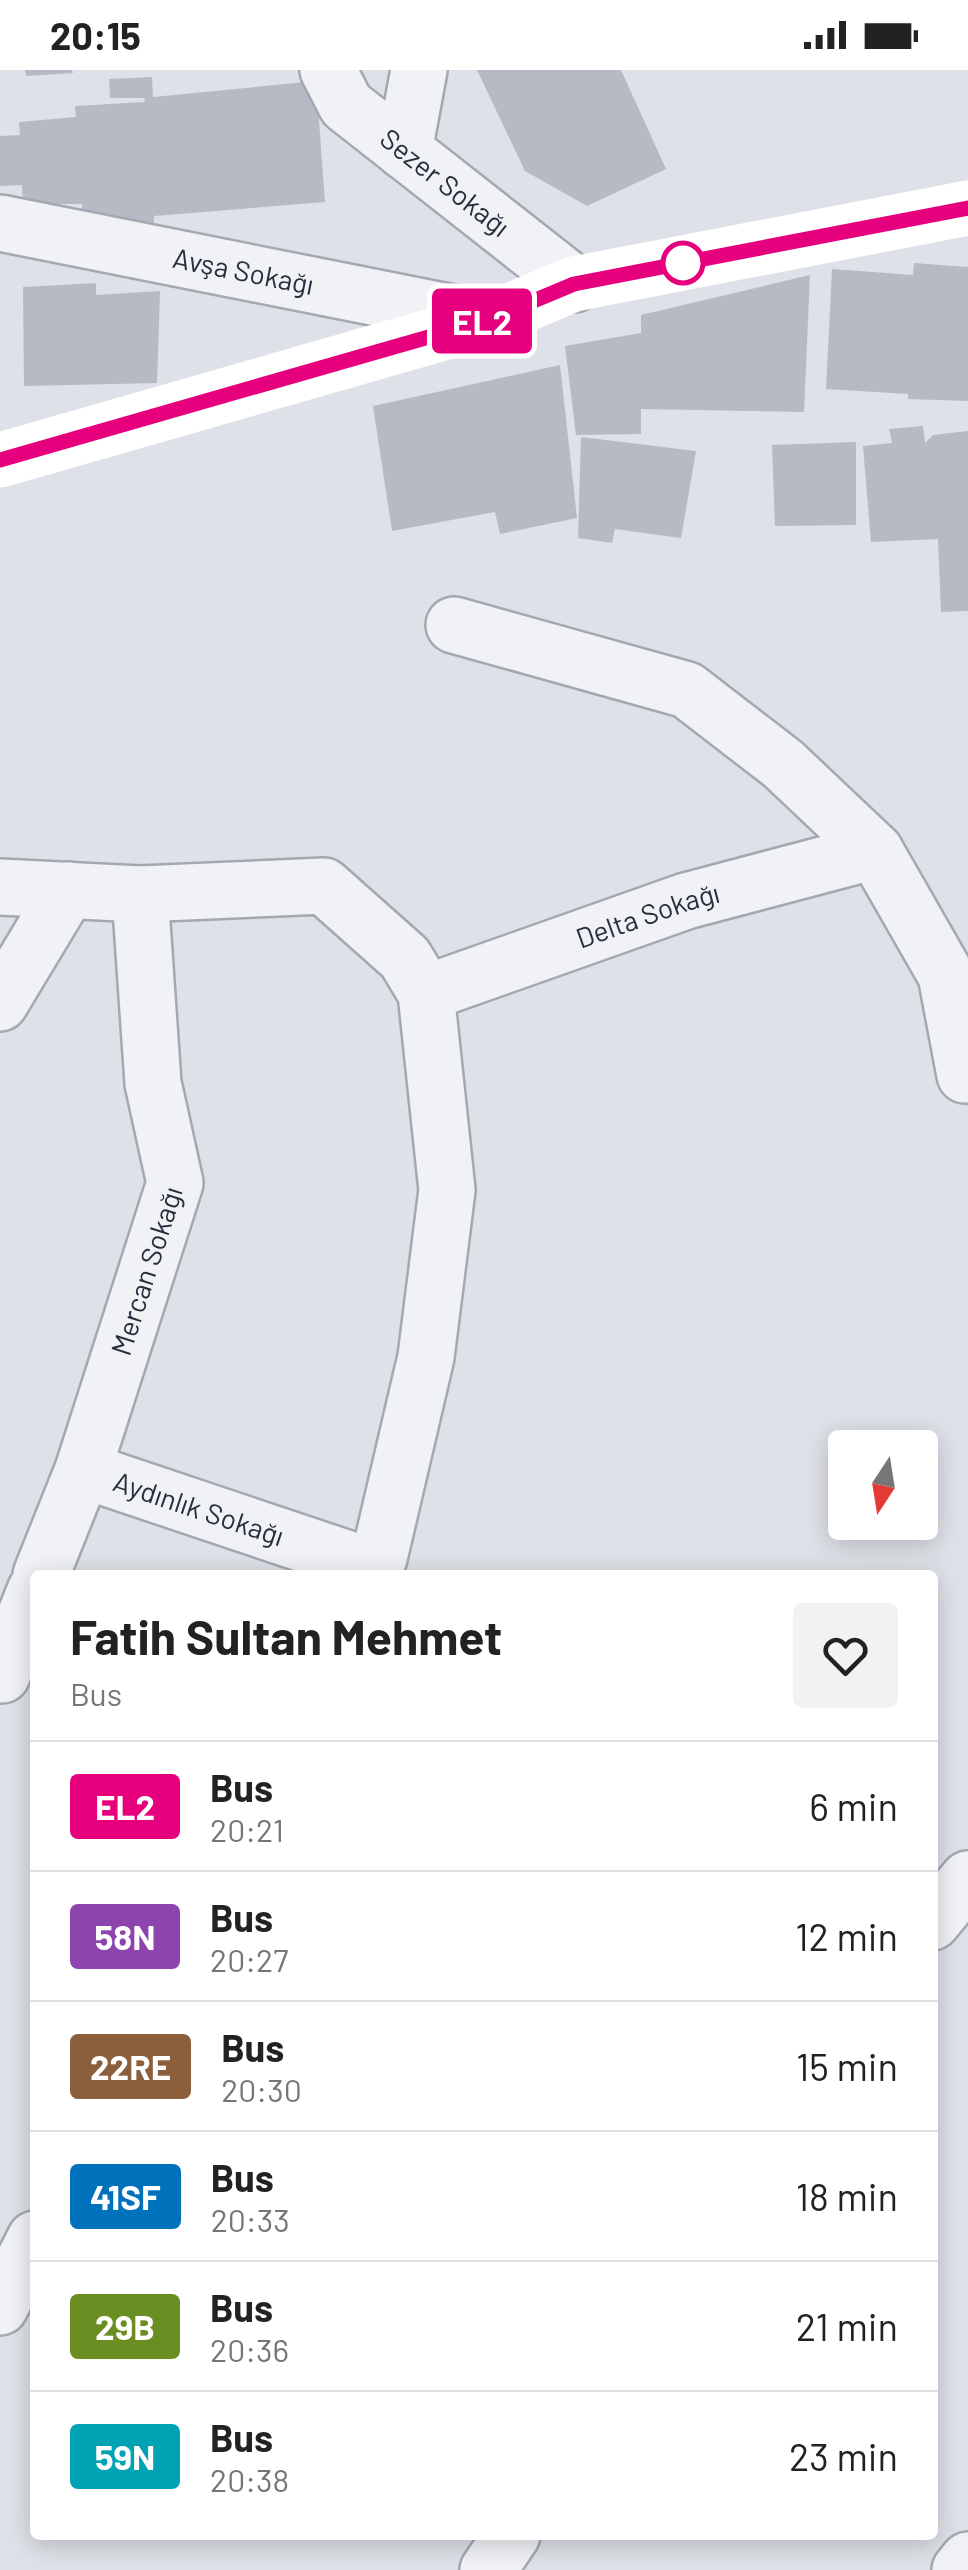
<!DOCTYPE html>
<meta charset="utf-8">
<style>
body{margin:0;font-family:Barlow,sans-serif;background:#f2f2f2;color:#222;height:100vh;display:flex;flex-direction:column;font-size:38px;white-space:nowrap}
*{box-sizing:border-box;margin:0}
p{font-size:32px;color:#767676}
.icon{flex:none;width:55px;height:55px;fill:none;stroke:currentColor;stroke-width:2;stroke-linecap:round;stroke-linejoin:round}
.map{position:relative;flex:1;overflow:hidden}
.side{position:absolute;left:30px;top:1500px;width:908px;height:970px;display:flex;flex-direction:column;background:#fff;border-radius:10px;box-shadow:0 5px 25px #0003}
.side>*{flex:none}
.badge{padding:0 20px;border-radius:8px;font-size:35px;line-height:65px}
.needle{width:65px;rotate:192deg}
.tools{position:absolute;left:828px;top:1360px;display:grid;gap:20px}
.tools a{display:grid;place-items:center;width:110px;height:110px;border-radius:10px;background:#fff;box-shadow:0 5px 25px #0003;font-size:50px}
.map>.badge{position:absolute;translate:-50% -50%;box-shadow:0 0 0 5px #fff}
.round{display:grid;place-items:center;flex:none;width:105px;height:105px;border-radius:10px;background:#f2f2f2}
.summary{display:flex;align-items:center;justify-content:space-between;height:170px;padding:0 40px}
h1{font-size:48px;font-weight:700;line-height:75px}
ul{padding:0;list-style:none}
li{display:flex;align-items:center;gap:30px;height:130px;padding:0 40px;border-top:2px solid #e0e0e0}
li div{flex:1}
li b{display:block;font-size:38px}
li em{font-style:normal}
li .badge{min-width:110px;font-weight:700;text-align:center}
.status{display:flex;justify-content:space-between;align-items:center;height:70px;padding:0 50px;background:#fff;direction:ltr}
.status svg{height:28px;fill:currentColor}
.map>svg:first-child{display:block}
.building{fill:#b6bac4}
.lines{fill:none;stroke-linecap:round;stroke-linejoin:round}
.minor-casing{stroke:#a4a8b1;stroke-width:60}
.minor{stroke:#f1f2f6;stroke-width:55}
.secondary{stroke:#fff;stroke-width:55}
.line-casing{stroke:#fff;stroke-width:22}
.line{stroke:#e6007e;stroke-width:15}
.stop-dot{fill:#fff;stroke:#e6007e;stroke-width:5}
.labels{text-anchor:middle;stroke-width:8;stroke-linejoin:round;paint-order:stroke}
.street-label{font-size:28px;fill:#282e3d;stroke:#edf0f5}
</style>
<div class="status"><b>20:15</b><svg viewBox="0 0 49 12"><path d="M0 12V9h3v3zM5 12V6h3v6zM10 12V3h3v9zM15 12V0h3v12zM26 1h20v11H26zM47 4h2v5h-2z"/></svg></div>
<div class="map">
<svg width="968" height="2500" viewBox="0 0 968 2500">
<rect width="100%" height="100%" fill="#dee1e7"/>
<g class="building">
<path d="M25 0H72L73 3 26 6Z"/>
<path d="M477 0H621L666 99 587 136 525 101Z"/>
<path d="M152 7 153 27 316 11 325 132 154 146V154H83L82 134H23L22 115 0 116V66L20 65 19 52 76 47 75 36 145 32 144 28H110L109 9Z"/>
<path d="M914 193 968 197V331L908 329V324L826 319 832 199 913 205Z"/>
<path d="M810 205 804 342 641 339V364L576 365 565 276 641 263V245Z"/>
<path d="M96 213V225L160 221 157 313 24 316 23 217Z"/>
<path d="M560 295 577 448 500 464 495 442 392 461 373 336Z"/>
<path d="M923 356 925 373 933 365 968 361V541L941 542 938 469 871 472 863 376 892 373 889 359Z"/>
<path d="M581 367 696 381 681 468 615 459 612 473 578 468Z"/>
<path d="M856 372V455L775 456 772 375Z"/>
</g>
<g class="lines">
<g class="minor-casing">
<g id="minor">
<path id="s1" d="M328 0 346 35 574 214"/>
<path d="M404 81 419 0"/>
<path id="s2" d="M0 153 488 250"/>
<path d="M454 555 687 620 783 694 875 781 946 905 965 1005H968"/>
<path d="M0 817 140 824 324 816 405 888 426 923 447 1120 426 1287 379 1488 371 1505"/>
<path id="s3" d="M426 923 686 831 875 781"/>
<path d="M0 933 68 820"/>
<path id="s4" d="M83 1400 375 1498"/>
<path id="s5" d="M41 1505 83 1400 175 1113 153 1013 140 824"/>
<path d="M2 1605 35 1521"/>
<path d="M932 1852 968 1809"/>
<path d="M0 2237 35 2169"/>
<path d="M488 2500 512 2465"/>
<path d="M960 2500 968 2490"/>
</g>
</g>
<use href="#minor" class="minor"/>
<path class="secondary" d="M0 390 488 250 574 214 968 138"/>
</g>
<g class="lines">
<g class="line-casing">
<path id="line" d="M0 390 488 250 574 214 968 138"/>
</g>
<use href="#line" class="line"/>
</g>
<circle class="stop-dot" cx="683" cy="193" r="20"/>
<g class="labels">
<g class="street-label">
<text dy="10" stroke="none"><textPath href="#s1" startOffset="165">Sezer Sokağı</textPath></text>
<text dy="10" stroke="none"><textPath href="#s2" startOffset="248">Avşa Sokağı</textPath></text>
<text dy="10" stroke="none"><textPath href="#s3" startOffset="235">Delta Sokağı</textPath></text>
<text dy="10" stroke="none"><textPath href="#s5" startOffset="322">Mercan Sokağı</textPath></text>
<text dy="10" stroke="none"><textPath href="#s4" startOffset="122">Aydınlık Sokağı</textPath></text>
</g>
</g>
</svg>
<div class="tools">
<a><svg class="needle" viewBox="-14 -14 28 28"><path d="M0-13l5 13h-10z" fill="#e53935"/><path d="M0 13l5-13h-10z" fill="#767676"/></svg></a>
</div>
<b class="badge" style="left:482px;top:251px;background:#e6007e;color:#fff">EL2</b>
<section class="side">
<div class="summary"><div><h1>Fatih Sultan Mehmet</h1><p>Bus</p></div><a class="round"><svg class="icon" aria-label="heart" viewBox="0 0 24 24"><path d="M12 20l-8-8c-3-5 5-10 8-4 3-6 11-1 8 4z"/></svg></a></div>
<ul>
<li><span class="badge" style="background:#e6007e;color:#fff">EL2</span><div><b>Bus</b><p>20:21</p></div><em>6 min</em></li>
<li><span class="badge" style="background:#8e44ad;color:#fff">58N</span><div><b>Bus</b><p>20:27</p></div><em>12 min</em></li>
<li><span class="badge" style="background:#8b5e3c;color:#fff">22RE</span><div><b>Bus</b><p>20:30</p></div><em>15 min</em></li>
<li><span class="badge" style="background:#0072bc;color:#fff">41SF</span><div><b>Bus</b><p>20:33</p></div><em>18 min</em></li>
<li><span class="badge" style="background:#6b8e23;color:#fff">29B</span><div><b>Bus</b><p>20:36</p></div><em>21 min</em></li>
<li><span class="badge" style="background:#00a3b4;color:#fff">59N</span><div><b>Bus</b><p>20:38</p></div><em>23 min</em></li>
</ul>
</section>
</div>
